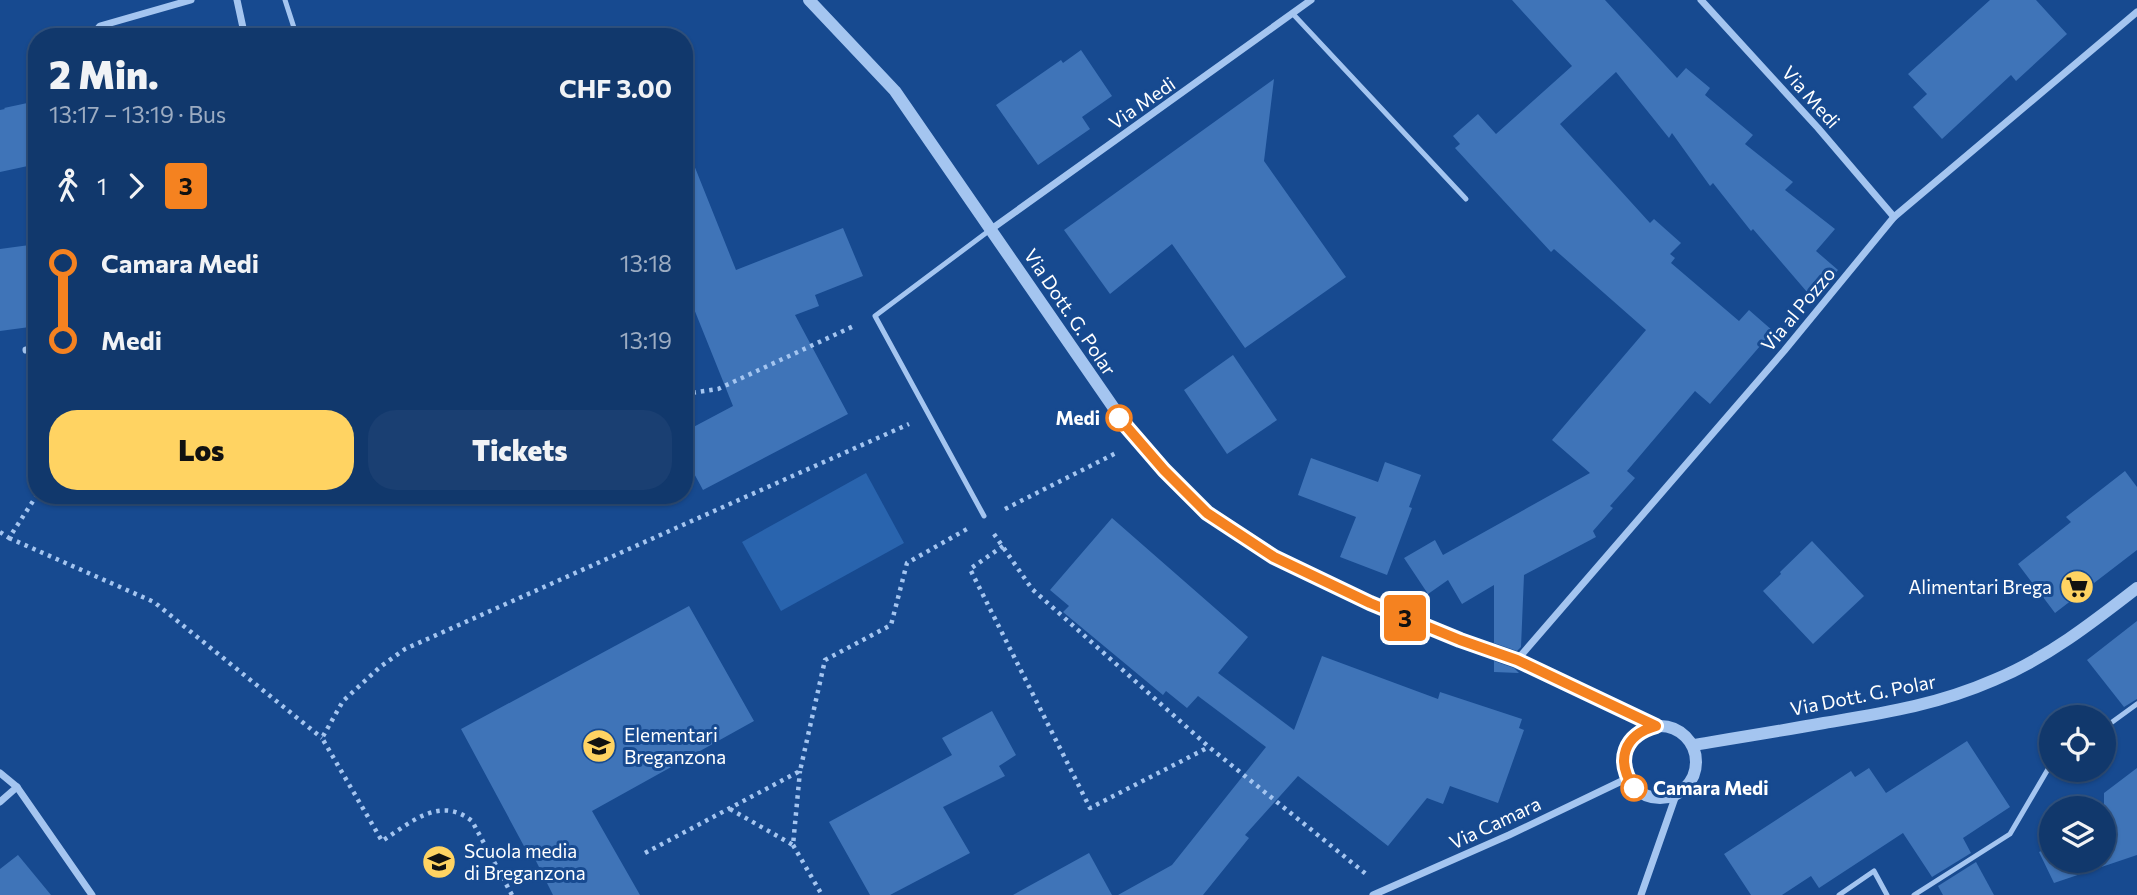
<!DOCTYPE html>
<html lang="de">
<meta charset="utf-8">
<style>
body{margin:0;font-family:Commissioner,sans-serif;background:#1a3f72;color:#f1f3f6;height:100vh;display:flex;flex-direction:column;font-size:26px;white-space:nowrap}
*{box-sizing:border-box;margin:0}
p{font-size:23px;color:#9cacc2}
.icon{flex:none;width:38px;height:38px;fill:none;stroke:currentColor;stroke-width:2;stroke-linecap:round;stroke-linejoin:round}
.map{position:relative;flex:1;overflow:hidden}
.drawer{position:absolute;left:28px;top:28px;width:665px;height:476px;display:flex;flex-direction:column;background:#11386c;border-radius:28px;box-shadow:0 2px 5px #0004,0 0 0 2px #30527f}
.drawer>*{flex:none}
.badge{padding:0 14px;border-radius:5px;font-size:24px;line-height:46px}
.tools{position:absolute;left:2039px;top:705px;display:grid;gap:14px}
.tools a{display:grid;place-items:center;width:77px;height:77px;border-radius:50%;background:#11386c;box-shadow:0 2px 5px #0004,0 0 0 2px #30527f;font-size:35px}
.map>.badge{position:absolute;translate:-50% -50%;box-shadow:0 0 0 4px #fff}
.legs{display:flex;align-items:center;gap:10px;height:77px;padding:0 21px;font-size:23px}
.legs p{margin-inline-start:auto}
.head{display:flex;align-items:center;justify-content:space-between;height:119px;padding:0 21px}
h1{font-size:38px;font-weight:800;line-height:52px}
.action{display:flex;gap:14px;margin-top:auto;padding:14px 21px}
.action a{flex:1;height:80px;border-radius:28px;background:#ffd362;color:#111;font-size:28px;font-weight:800;line-height:80px;text-align:center}
.action a+a{background:#1a3f72;color:#f1f3f6}
ul{padding:0 21px;list-style:none}
li{display:flex;align-items:center;gap:24px;height:77px;font-size:26px}
li i{display:grid;place-items:center;width:10px;height:100%;margin:0 9px;background:currentColor}
li i::after{content:'';width:18px;height:18px;margin:-9px;border:5px solid;border-radius:50%;background:#11386c}
li p{margin-inline-start:auto}
li:first-child i{background:linear-gradient(#0000 50%,currentColor 0)}
li:last-child i{background:linear-gradient(currentColor 50%,#0000 0)}
.map>svg:first-child{display:block}
.green{fill:#2964ae}
.building{fill:#3f74b8}
.lines{fill:none;stroke-linecap:round;stroke-linejoin:round}
.path{stroke:#a4c5f0;stroke-width:4.5;stroke-dasharray:3.5 5;stroke-linecap:butt}
.service{stroke:#a4c5f0;stroke-width:5}
.minor{stroke:#a4c5f0;stroke-width:7}
.tertiary{stroke:#a4c5f0;stroke-width:12}
.line-1-casing{stroke:#fff;stroke-width:16}
.line-1{stroke:#f58220;stroke-width:10}
.stop-1-dot{fill:#fff;stroke:#f58220;stroke-width:3.5}
.labels{text-anchor:middle;stroke-width:6;stroke-linejoin:round;paint-order:stroke}
.street-label{font-size:19px;fill:#fff;stroke:#174a90}
.stop-label{font-size:19px;font-weight:bold;fill:#fff;stroke:#174a90;text-anchor:end}
.poi-label{font-size:19px;fill:#fff;stroke:#174a90;text-anchor:start}
</style>
<div class="map">
<svg width="2137" height="895" viewBox="0 0 2137 895">
<rect width="100%" height="100%" fill="#174a90"/>
<path class="green" d="M866 473 904 543 781 611 742 542Z"/>
<g class="building">
<path d="M1512 0H1605L1677 78 1686 68 1710 88 1705 95 1753 135 1745 144 1793 182 1785 190 1835 229 1816 251 1838 270 1816 296 1809 290 1807 292 1753 229 1751 231 1713 183 1710 186 1672 133 1669 138 1616 72 1560 124 1650 223 1654 219 1681 243 1670 254 1675 258 1671 263 1739 321 1749 310 1773 331 1710 404 1695 391 1627 471 1635 478 1610 506 1613 508 1593 531 1596 537 1524 575 1521 647 1517 651 1494 643V585L1462 604 1448 580 1428 594 1404 558 1435 540 1443 555 1590 473 1552 440 1646 330 1554 249 1551 252 1455 148 1460 144 1453 136 1478 114 1496 134 1572 66Z"/>
<path d="M1990 0H2036L2067 34 2016 81 2011 75 1942 139 1913 107 1927 94 1908 74Z"/>
<path d="M1081 50 1112 96 1082 117 1090 129 1038 165 996 105 1061 60 1063 63Z"/>
<path d="M1274 79 1264 161 1346 277 1245 348 1172 244 1110 294 1064 230Z"/>
<path d="M32 102 37 126V164L0 172V110L5 109 4 108Z"/>
<path d="M684 145H686L736 270 843 228 863 276 815 295 819 306 795 315 848 414 703 490 684 455V432L733 406 684 284Z"/>
<path d="M37 244V326L0 331V249Z"/>
<path d="M1233 355 1277 420 1227 454 1184 390Z"/>
<path d="M1311 458 1378 482 1385 462 1421 475 1409 507 1412 508 1387 575 1340 557 1356 517 1298 495Z"/>
<path d="M2125 471 2137 487V550L2055 613 2018 564 2071 522 2066 517Z"/>
<path d="M1112 518 1248 637 1218 673 1294 730 1322 656 1438 699 1440 692 1522 719 1519 728 1524 730 1498 803 1450 786 1443 804 1427 798 1388 846 1298 776 1245 835 1249 838 1203 895H1118L1172 865 1266 747 1198 696 1187 708 1166 691 1163 695 1063 612 1069 606 1050 590Z"/>
<path d="M1812 541 1864 596 1813 644 1763 591 1781 574 1780 572Z"/>
<path d="M689 606 754 721 592 811 640 895H553L529 847 525 848 461 729Z"/>
<path d="M2137 621V699L2124 707 2087 660Z"/>
<path d="M1494 661 1514 668 1519 673 1494 672Z"/>
<path d="M992 711 1016 755 999 766 1005 776 943 807 970 853 890 895H870L829 822 952 755 942 738Z"/>
<path d="M1967 741 2010 807 1963 838 1971 853 1932 877 1903 833 1819 888 1811 876 1782 895H1751L1724 854 1851 771 1855 777 1869 768 1886 793Z"/>
<path d="M2137 768V855L2054 883 2039 852 2051 847V861H2104V793Z"/>
<path d="M1089 853 1112 895H1013Z"/>
<path d="M18 855 51 895H0V869Z"/>
<path d="M1976 862 1994 895H1943L1938 886Z"/>
</g>
<g class="lines">
<g class="path">
<path d="M684 394 718 389 856 325"/>
<path d="M1005 509 1116 453"/>
<path d="M0 532 9 538 37 495"/>
<path d="M994 534 1032 589 1209 747 1366 874"/>
<path d="M9 538 154 602 322 738"/>
<path d="M1003 546 970 569 1090 808 1209 747"/>
<path d="M730 809 793 845 800 771"/>
<path d="M793 845 822 895"/>
<path d="M645 853 800 771 825 660 891 625 907 563 967 529"/>
<path d="M512 895 472 821C440 795 410 823 382 841L322 738 343 701 380 667 405 649 909 424"/>
</g>
<g class="service">
<path d="M285 0 297 37"/>
<path d="M1293 14 1466 199"/>
<path d="M984 516 875 316 990 230"/>
<path d="M2104 728 2137 704"/>
<path d="M1839 895 1874 871 1887 895"/>
<path d="M1914 895 2010 834 2051 764"/>
</g>
<g class="minor">
<path d="M237 0 245 37"/>
<path d="M1701 0 1818 128 1894 217"/>
<path d="M91 37 100 26 191 0"/>
<path d="M990 230 1311 0"/>
<path d="M26 350 37 348"/>
<path d="M1517 660 1784 351 1894 217 2137 12"/>
<path d="M0 773 17 787 0 802"/>
<path d="M17 787 92 895"/>
<path d="M1373 895 1509 835 1628 778"/>
<path d="M1641 895 1676 795"/>
</g>
<g class="tertiary">
<path d="M809 0 895 91 1120 417 1164 470 1207 513 1274 557 1370 603 1460 640 1517 660 1656 726"/>
<circle cx="1660" cy="762" r="36"/>
<path d="M1693 745C1736 738 1780 731 1824 723 1884 713 1937 705 1994 680 2047 658 2092 623 2137 588"/>
</g>
</g>
<g class="lines">
<g class="line-1-casing">
<path id="line-1" d="M1119 418 1164 470 1207 513 1274 557 1370 603 1460 640 1517 660 1656 726C1624 735 1615 760 1634 788"/>
</g>
<use href="#line-1" class="line-1"/>
</g>
<defs>
<g id="supermarket-disc" transform="scale(1.75)"><circle r="9.5" fill="#ffd362" stroke="#174a90"/><path d="M-6-5.5h2.5l.6 2H6L4.5 2H-2.5L-4.4-4H-6ZM-1.5 3.2a1.3 1.3 0 1 0 .1 0ZM3 3.2a1.3 1.3 0 1 0 .1 0Z" fill="#111"/></g>
<g id="school-disc" transform="scale(1.75)"><circle r="9.5" fill="#ffd362" stroke="#174a90"/><path d="M0-5L7-2L0 1L-7-2ZM-4 1L0 2.5L4 1V4Q0 6-4 4Z" fill="#111"/></g>
</defs>
<g fill-rule="evenodd">
<use href="#supermarket-disc" x="2077" y="587"/>
<use href="#school-disc" x="599" y="746"/>
<use href="#school-disc" x="439" y="862"/>
</g>
<g class="stop-1-dot">
<circle cx="1119" cy="418" r="12"/>
<circle cx="1634" cy="788" r="12"/>
</g>
<g class="labels">
<g class="street-label">
<text transform="translate(1811 97) rotate(48)" y="7">Via Medi</text>
<text transform="translate(1142 103) rotate(-35)" y="7">Via Medi</text>
<text transform="translate(1798 309) rotate(-50)" y="7">Via al Pozzo</text>
<text transform="translate(1070 312) rotate(56)" y="7">Via Dott. G. Polar</text>
<text transform="translate(1863 695) rotate(-11)" y="7">Via Dott. G. Polar</text>
<text transform="translate(1495 823) rotate(-25)" y="7">Via Camara</text>
</g>
<g class="stop-label">
<text x="1100" y="425">Medi</text>
<text x="1653" y="795" text-anchor="start">Camara Medi</text>
</g>
<g class="poi-label">
<text x="2052" y="594" text-anchor="end">Alimentari Brega</text>
<text x="624" y="742">Elementari<tspan x="624" dy="22">Breganzona</tspan></text>
<text x="464" y="858">Scuola media<tspan x="464" dy="22">di Breganzona</tspan></text>
</g>
</g>
</svg>
<div class="tools">
<a><svg class="icon" aria-label="locate" viewBox="0 0 24 24"><circle cx="12" cy="12" r="6"/><path d="M12 2v4M12 18v4M2 12h4M18 12h4"/></svg></a>
<a><svg class="icon" aria-label="layers" viewBox="0 0 24 24"><path d="M12 4l9 5-9 5-9-5zM3 14l9 5 9-5"/></svg></a>
</div>
<b class="badge" style="left:1405px;top:618px;background:#f58220;color:#111">3</b>
<section class="drawer">
<div class="head"><div><h1>2 Min.</h1><p>13:17 – 13:19 · Bus</p></div><b>CHF 3.00</b></div>
<div class="legs"><svg class="icon" aria-label="walk" viewBox="0 0 24 24"><circle cx="13" cy="4" r="2"/><path d="M13 8l-2 6 4 7M11 14l-3 7M7 12l3-4h3l4 4"/></svg>1<svg class="icon" aria-label="forward" viewBox="0 0 24 24"><path d="M9 5l7 7-7 7"/></svg><b class="badge" style="background:#f58220;color:#111">3</b></div>
<ul>
<li><i style="color:#f58220"></i><b>Camara Medi</b><p>13:18</p></li>
<li><i style="color:#f58220"></i><b>Medi</b><p>13:19</p></li>
</ul>
<div class="action"><a>Los</a><a>Tickets</a></div>
</section>
</div>
